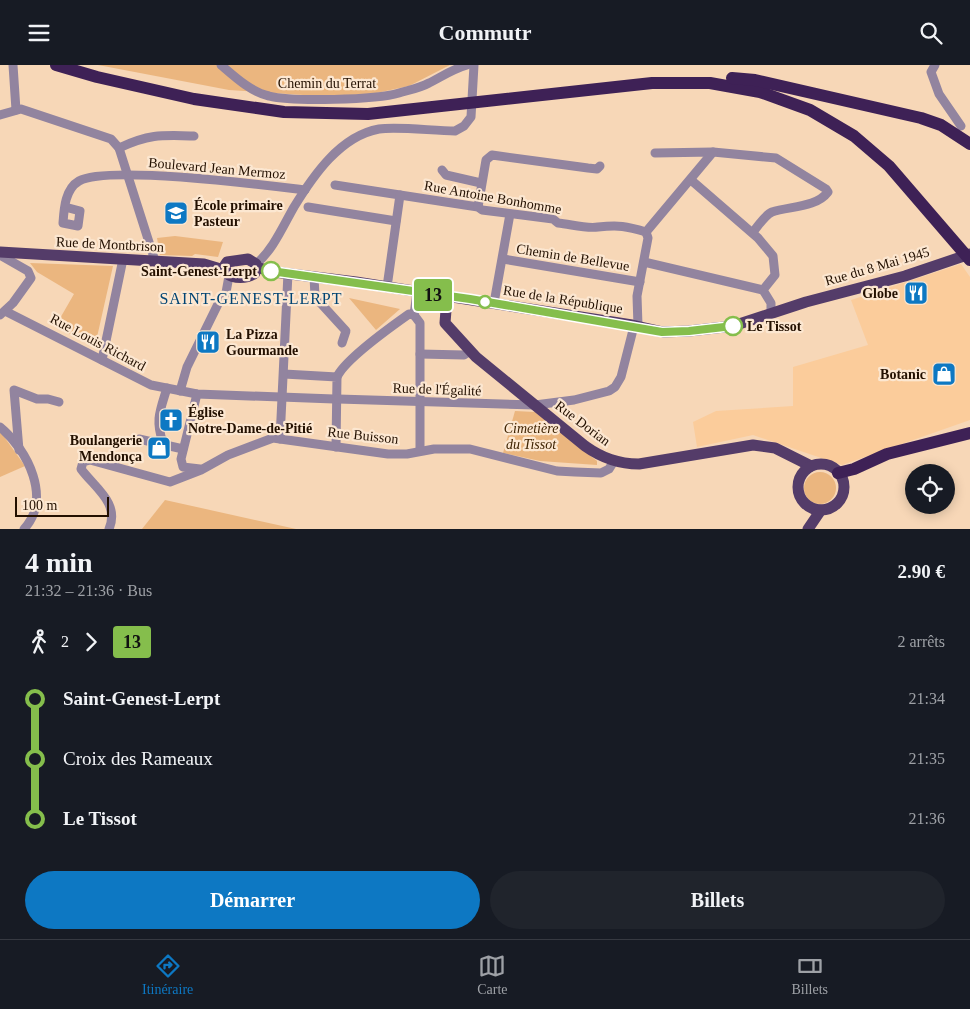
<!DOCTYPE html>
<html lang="fr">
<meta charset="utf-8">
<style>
body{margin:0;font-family:Georgia,serif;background:#20242c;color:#f1f3f6;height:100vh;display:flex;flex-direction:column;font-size:19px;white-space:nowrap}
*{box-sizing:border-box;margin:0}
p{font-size:16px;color:#9ea1a6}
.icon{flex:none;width:28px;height:28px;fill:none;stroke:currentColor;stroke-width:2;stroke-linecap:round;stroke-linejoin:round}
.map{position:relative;height:464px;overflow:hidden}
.panel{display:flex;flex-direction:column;background:#171b24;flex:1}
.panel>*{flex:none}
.badge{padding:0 10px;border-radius:4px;font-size:18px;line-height:32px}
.tools{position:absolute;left:905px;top:399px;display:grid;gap:10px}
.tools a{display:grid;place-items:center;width:50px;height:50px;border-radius:50%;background:#171b24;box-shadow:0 2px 12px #0003;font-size:25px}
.scale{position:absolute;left:15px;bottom:12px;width:94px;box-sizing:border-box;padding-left:5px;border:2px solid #231000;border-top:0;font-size:14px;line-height:18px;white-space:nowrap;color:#231000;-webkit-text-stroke:4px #fce7d1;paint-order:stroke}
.map>.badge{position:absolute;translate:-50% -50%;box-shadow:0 0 0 2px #fff}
.legs{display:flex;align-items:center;gap:8px;height:55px;padding:0 25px;font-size:16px}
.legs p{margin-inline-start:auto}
.headline{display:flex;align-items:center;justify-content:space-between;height:85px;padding:0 25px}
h1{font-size:28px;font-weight:600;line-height:38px}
.cta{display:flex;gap:10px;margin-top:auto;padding:10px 25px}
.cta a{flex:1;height:58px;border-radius:30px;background:#0d78c3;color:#fff;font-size:20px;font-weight:600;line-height:58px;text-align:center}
.cta a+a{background:#20242c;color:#f1f3f6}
ul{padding:0 25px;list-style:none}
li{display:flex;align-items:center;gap:18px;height:60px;font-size:19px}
li i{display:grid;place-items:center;width:8px;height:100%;margin:0 6px;background:currentColor}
li i::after{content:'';width:12px;height:12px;margin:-6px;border:4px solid;border-radius:50%;background:#171b24}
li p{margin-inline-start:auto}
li:first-child i{background:linear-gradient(#0000 50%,currentColor 0)}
li:last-child i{background:linear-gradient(currentColor 50%,#0000 0)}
header{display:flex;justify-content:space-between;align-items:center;height:65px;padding:0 25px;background:#171b24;font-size:22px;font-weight:600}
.tabs{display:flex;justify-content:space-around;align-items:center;height:70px;border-top:1px solid #363941;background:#171b24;font-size:14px;color:#9ea1a6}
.tabs a{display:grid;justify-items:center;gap:2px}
.tabs .on{color:#0d78c3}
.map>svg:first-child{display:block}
.built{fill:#fbcc9b}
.green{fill:#ebb67f}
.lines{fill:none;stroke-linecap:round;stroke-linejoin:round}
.minor{stroke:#92849f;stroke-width:9}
.major{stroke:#543c69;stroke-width:11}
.highway{stroke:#3e2156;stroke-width:12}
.line-1-casing{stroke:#fff;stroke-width:11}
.line-1{stroke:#85be4c;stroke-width:8}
.stop-1-dot{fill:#fff;stroke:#85be4c;stroke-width:2.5}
.labels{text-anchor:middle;stroke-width:4.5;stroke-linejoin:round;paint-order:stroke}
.street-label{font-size:14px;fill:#231000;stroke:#fce7d1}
.poi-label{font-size:14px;font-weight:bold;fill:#231000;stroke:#fce7d1;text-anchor:start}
.stop-label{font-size:14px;font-weight:bold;fill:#231000;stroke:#fce7d1;text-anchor:end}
.park-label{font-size:14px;font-style:italic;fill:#3e2200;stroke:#fce7d1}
.quarter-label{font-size:16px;letter-spacing:1px;fill:#004473;stroke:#fce7d1}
</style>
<header><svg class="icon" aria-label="menu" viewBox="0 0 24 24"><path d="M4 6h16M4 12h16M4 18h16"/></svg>Commutr<svg class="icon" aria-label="search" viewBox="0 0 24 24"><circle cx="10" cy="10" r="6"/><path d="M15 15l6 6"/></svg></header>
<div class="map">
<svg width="970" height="464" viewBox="0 0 970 464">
<rect width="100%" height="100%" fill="#f7d7b7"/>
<path class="built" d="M961 199 970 212V355L842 400 753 370 697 382 693 357 716 346 793 341V302L868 280 851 235Z"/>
<g class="green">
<path d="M98 0H450L409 21 367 30H303L229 25Z"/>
<path d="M175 171 223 177 218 192 195 189 192 191 160 190 157 173Z"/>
<path d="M30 198 113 201 95 281 55 262 74 229 37 207Z"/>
<path d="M349 233 400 244 376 265Z"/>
<path d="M515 346 535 347 597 396V400L540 396 503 388Z"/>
<path d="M0 366 25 401 0 412Z"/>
<circle cx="820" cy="423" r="16"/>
<path d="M165 435 296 464H142Z"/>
</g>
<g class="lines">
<g class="minor">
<path d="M13 0 16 45"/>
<path d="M221 0C235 12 251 27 269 31 292 37 376 35 399 28 409 25 420 23 429 18 441 12 453 4 467 0"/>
<path d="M935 0 931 7 939 29 961 61"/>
<path d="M0 50 21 44 111 74 119 83 155 196"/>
<path d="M119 83C149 69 161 70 194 71"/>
<path d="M655 88 713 87 776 93 826 124 828 127C816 143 789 141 772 147 765 150 758 161 753 167"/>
<path d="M442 105 446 110 481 118"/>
<path d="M691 115 758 173 773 191 775 210 763 225 771 238V247"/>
<path d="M335 120 478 142 482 145 553 154 558 158C570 159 586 164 598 162 619 160 626 161 646 167"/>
<path d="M65 142 80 146 78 161 63 158C64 144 65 124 79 116 108 100 264 120 305 125"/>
<path d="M308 142 396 156"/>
<path d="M478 142 486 95 492 90 588 103 597 104 600 101"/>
<path d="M0 190 28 206 31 213 13 238 0 250"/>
<path d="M503 194 640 217"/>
<path d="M644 197 763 225"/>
<path d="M256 199C273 185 283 161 294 142 313 111 340 71 379 64 397 61 434 66 455 66L464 61 471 52 474 0"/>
<path d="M314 211 315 232 346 266 342 278"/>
<path d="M387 222 400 130"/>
<path d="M494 238 510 149"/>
<path d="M5 246 151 320 197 329 334 334"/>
<path d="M414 250 420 258V386"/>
<path d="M638 261 637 231 648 173 646 167 713 87"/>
<path d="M420 289 464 290 470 286"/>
<path d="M102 295 123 194"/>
<path d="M284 309 337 312 336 382"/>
<path d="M337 312C345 294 392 261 409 249L414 250 417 227"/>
<path d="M180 326 187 302 220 235 225 233 229 211"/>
<path d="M197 329 181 394 183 402 200 404"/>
<path d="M338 334 535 340 574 335 609 326 615 322 621 312 634 261"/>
<path d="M0 362C28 385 52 434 24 464"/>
<path d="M139 374 183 384"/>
<path d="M280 374 288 208"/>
<path d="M163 378C155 355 160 346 167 323"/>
<path d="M19 385 14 325 37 334H48L59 337"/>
<path d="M109 464C120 438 95 423 81 404L83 397 90 395 170 417 201 405 228 390 273 373 388 389H407L434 384H470L557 406 575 407 601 408 609 404 614 396"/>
</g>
<g class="major">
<path d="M0 187 204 199 224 205"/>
<path d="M248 194 256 199 255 208C247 214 234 214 226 208L225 200 227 197Z"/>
<path d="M256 202 274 207 356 217 632 260 663 267 689 266 733 261 806 237 905 211 970 189"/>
<path d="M447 232 445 258 476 292 585 381C602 393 618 399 639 399L753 380 775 383 811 401"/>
<circle cx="821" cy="422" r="23"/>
<path d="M808 464 821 445"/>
</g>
<g class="highway">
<path d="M56 0 97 12 194 34 284 47 368 49 652 18H710L760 27 810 45 854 71 889 101 970 195"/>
<path d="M732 13 755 15 921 53 941 60 970 79"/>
<path d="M838 408 854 404 887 389 970 368"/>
</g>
</g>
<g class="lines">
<g class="line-1-casing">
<path id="line-1" d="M271 206 470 234 662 267 689 266 733 261"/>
</g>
<use href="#line-1" class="line-1"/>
</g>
<defs>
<g id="school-square" transform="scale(1.25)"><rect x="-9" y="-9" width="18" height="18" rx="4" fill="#0d78c3" stroke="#fce7d1"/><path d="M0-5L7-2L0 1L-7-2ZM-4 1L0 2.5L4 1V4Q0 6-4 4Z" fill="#fff"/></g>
<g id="restaurant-square" transform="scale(1.25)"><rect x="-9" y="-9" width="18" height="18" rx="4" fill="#0d78c3" stroke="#fce7d1"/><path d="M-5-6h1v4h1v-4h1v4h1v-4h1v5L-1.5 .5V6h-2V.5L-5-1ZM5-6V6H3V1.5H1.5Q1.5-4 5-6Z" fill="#fff"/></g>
<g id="shop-square" transform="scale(1.25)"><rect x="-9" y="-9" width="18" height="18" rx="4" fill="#0d78c3" stroke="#fce7d1"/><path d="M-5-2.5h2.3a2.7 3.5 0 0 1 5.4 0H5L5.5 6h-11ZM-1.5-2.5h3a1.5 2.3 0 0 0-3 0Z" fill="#fff"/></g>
<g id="church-square" transform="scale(1.25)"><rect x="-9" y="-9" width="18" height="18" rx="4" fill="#0d78c3" stroke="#fce7d1"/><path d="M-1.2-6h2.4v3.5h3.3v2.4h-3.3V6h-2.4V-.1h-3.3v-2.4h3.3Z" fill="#fff"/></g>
</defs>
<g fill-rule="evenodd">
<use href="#school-square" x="176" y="148"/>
<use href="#restaurant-square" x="916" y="228"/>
<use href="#restaurant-square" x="208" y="277"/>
<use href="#shop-square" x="944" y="309"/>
<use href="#church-square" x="171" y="355"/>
<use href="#shop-square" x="159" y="383"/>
</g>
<g class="stop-1-dot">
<circle cx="271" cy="206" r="9"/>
<circle cx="485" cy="237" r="6"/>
<circle cx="733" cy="261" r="9"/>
</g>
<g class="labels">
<g class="street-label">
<text x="327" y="23">Chemin du Terrat</text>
<text transform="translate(217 103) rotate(5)" y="5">Boulevard Jean Mermoz</text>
<text transform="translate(493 132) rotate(10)" y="5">Rue Antoine Bonhomme</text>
<text transform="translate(110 179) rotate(3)" y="5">Rue de Montbrison</text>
<text transform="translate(573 192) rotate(9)" y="5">Chemin de Bellevue</text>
<text transform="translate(877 201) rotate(-16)" y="5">Rue du 8 Mai 1945</text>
<text transform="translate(563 234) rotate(9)" y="5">Rue de la République</text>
<text transform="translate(98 277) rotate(28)" y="5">Rue Louis Richard</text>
<text transform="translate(437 324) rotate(2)" y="5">Rue de l'Égalité</text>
<text transform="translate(583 358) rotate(37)" y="5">Rue Dorian</text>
<text transform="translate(363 370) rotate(6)" y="5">Rue Buisson</text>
</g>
<g class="poi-label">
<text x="194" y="145">École primaire<tspan x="194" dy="16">Pasteur</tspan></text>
<text x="898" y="233" text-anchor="end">Globe</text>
<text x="226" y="274">La Pizza<tspan x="226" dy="16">Gourmande</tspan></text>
<text x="926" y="314" text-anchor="end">Botanic</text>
<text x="188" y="352">Église<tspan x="188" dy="16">Notre-Dame-de-Pitié</tspan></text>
<text x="142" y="380" text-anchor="end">Boulangerie<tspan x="142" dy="16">Mendonça</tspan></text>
</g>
<g class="stop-label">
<text x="257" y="211">Saint-Genest-Lerpt</text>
<text x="747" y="266" text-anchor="start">Le Tissot</text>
</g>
<g class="park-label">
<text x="531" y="368">Cimetière<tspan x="531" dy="16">du Tissot</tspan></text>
</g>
<g class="quarter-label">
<text x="251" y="239">SAINT-GENEST-LERPT</text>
</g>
</g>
</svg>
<div class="tools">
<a><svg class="icon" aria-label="locate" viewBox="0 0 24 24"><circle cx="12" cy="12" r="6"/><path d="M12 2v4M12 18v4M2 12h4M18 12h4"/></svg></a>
</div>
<div class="scale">100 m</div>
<b class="badge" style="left:433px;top:230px;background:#85be4c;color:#111">13</b>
</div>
<section class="panel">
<div class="headline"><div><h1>4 min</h1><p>21:32 – 21:36 · Bus</p></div><b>2.90 €</b></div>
<div class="legs"><svg class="icon" aria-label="walk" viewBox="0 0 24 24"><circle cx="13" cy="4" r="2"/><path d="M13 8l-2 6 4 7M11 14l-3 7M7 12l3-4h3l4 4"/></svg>2<svg class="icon" aria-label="forward" viewBox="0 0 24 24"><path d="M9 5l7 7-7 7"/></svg><b class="badge" style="background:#85be4c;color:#111">13</b><p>2 arrêts</p></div>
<ul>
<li><i style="color:#85be4c"></i><b>Saint-Genest-Lerpt</b><p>21:34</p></li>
<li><i style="color:#85be4c"></i><span>Croix des Rameaux</span><p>21:35</p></li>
<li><i style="color:#85be4c"></i><b>Le Tissot</b><p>21:36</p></li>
</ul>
<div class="cta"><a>Démarrer</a><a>Billets</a></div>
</section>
<nav class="tabs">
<a class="on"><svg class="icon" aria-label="directions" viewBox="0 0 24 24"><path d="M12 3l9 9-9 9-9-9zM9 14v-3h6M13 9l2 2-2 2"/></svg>Itinéraire</a>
<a><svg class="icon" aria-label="map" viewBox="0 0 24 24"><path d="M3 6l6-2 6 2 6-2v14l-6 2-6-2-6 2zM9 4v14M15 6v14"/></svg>Carte</a>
<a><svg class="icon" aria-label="tickets" viewBox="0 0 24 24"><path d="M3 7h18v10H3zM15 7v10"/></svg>Billets</a>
</nav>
